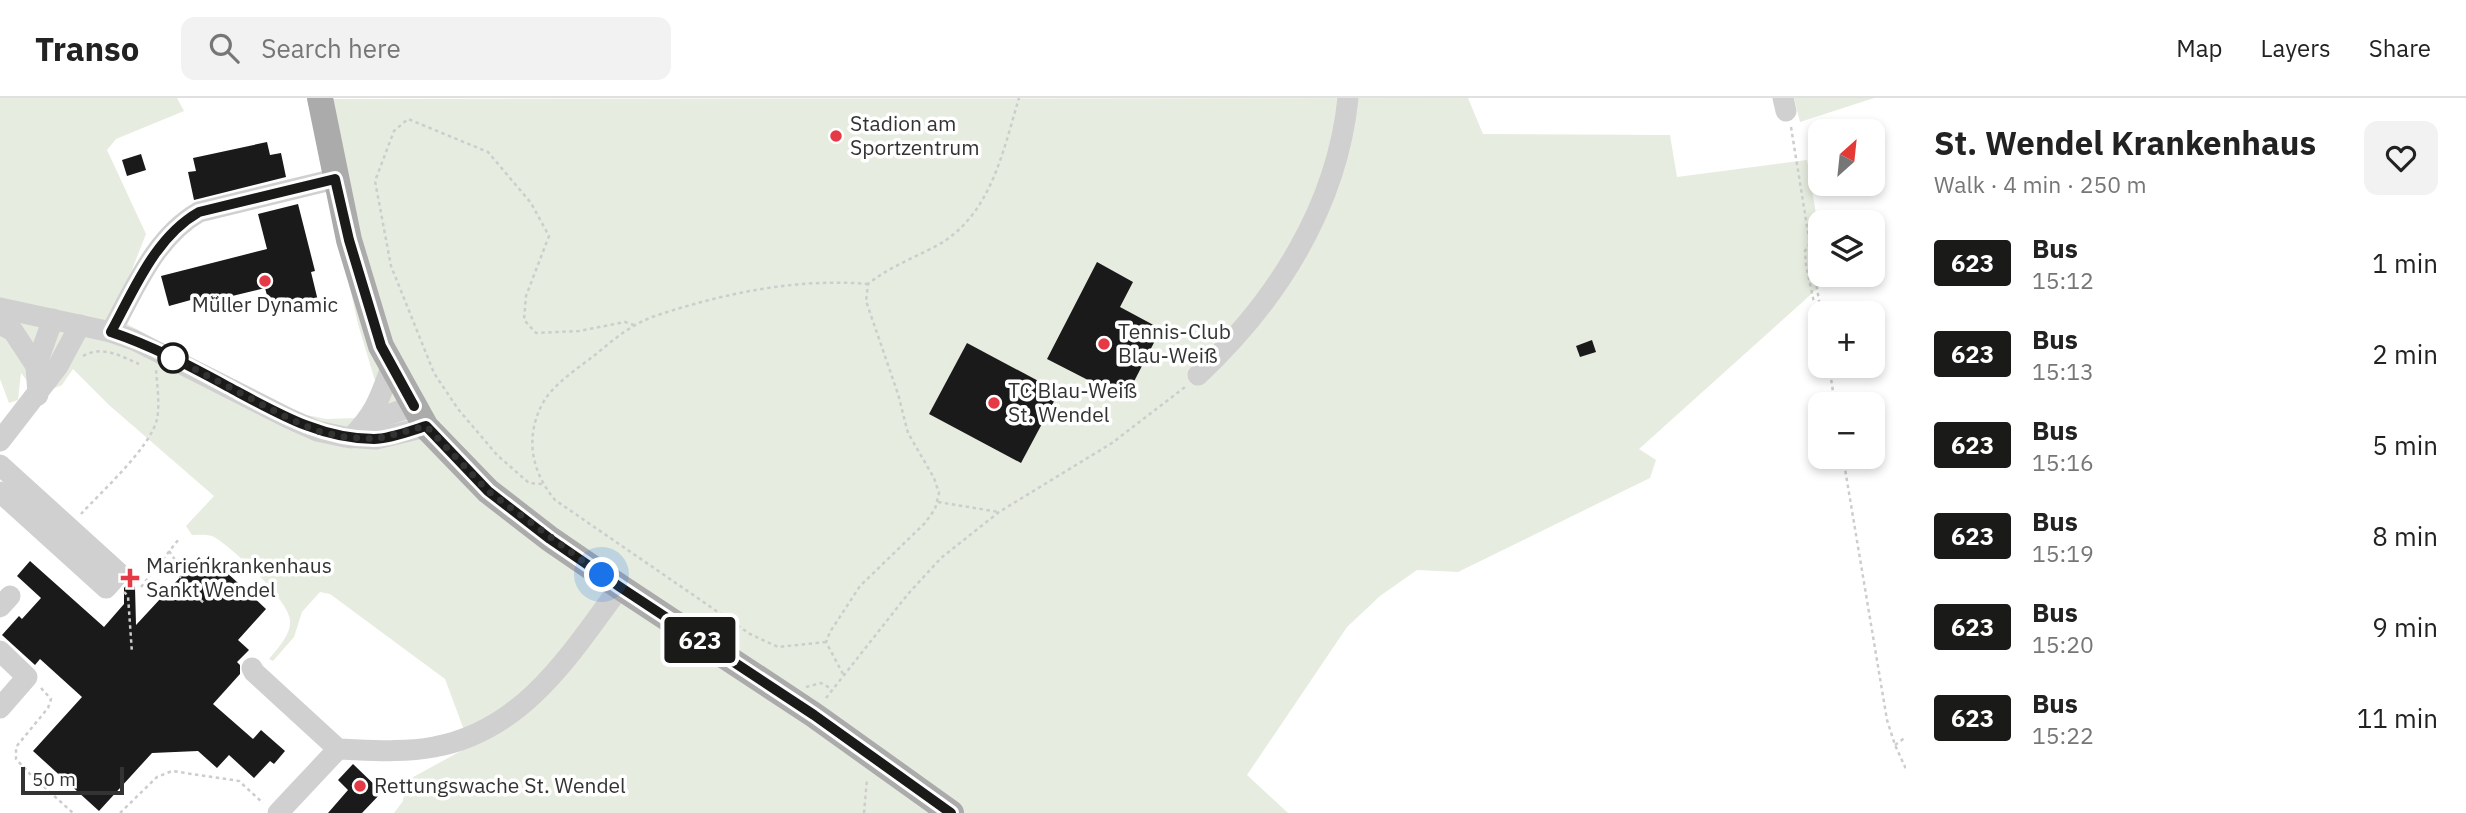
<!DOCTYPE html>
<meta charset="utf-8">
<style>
body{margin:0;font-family:"IBM Plex Sans",sans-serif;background:#f2f2f2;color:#222;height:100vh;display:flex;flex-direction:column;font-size:26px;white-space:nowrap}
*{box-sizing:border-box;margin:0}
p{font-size:23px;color:#767676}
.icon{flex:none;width:38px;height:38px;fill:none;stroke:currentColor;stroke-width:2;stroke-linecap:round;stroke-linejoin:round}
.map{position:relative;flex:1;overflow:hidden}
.drawer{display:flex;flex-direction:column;background:#fff;width:560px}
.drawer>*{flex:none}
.badge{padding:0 14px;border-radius:5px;font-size:24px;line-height:46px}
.needle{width:46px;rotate:27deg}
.buttons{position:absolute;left:1808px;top:21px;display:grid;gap:14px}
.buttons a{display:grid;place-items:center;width:77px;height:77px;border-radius:14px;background:#fff;box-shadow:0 4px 10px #0003;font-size:35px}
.scale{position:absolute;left:21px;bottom:18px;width:103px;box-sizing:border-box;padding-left:7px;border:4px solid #333;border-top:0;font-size:19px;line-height:24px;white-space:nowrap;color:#333;-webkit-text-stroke:5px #fff;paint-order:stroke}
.you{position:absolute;width:35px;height:35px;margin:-18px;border:5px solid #fff;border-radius:50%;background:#1a73e8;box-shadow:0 0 0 10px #1a73e833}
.map>.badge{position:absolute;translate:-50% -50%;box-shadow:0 0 0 4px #fff}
.round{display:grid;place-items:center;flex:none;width:74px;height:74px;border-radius:14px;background:#f2f2f2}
.headline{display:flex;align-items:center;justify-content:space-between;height:119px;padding:0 28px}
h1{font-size:33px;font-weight:700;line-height:52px}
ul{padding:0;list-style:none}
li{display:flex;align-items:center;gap:21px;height:91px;padding:0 28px}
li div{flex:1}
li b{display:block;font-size:26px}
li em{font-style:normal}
li .badge{min-width:77px;font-weight:700;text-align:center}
header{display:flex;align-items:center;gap:42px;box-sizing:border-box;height:98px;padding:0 35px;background:#fff;border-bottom:2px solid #e0e0e0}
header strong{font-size:33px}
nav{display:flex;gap:38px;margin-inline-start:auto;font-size:24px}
.search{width:490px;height:63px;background:#f2f2f2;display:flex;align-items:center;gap:18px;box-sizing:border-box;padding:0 24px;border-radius:14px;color:#767676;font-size:26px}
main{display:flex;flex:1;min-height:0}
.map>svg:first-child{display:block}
.green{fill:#e6ecdf}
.building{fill:#1a1a1a}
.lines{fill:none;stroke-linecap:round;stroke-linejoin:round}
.path{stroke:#cdcdcd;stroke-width:2.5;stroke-dasharray:3.5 3.5;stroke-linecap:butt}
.minor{stroke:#d0d0d0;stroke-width:21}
.major{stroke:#ababab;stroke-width:26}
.line-casing{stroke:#fff;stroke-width:16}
.line{stroke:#1a1a18;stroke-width:10}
.walk{stroke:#333;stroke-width:7;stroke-dasharray:0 12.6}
.poi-dot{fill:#e63946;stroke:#fff;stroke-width:2.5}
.stop-dot{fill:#fff;stroke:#1a1a18;stroke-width:3.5}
.labels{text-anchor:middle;stroke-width:7;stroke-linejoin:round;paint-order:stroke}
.poi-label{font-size:21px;fill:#333;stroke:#fff;text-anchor:start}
</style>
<header>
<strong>Transo</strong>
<div class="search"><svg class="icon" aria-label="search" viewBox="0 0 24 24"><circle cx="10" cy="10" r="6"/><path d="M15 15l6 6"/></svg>Search here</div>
<nav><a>Map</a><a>Layers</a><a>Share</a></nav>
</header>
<main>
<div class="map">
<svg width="1906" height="715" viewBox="0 0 1906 715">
<rect width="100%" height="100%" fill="#fff"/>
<g class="green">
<path d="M0 0H177L184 13 116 41 107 52 146 136 115 215 123 224 292 314 326 321 360 320 379 296 358 226 308 1 1468 0 1483 36 1670 37 1677 79 1807 62 1820 140V177H1827L1828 181 1639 351 1656 362 1650 380 1458 474 1417 472 1380 498 1347 529 1247 677 1288 715H394L403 703 406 683 470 648 445 581 330 496 320 494 302 514 294 539 273 563 269 561C277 551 291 537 290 523 290 503 233 450 214 439 208 436 199 437 192 437L186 428 214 398 109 307 73 271 62 287 38 297 21 275 18 302 9 305 0 281Z"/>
<path d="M1794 0H1874L1800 24Z"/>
</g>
<g class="building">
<path d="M267 44 270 57 281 55 286 79 194 102 188 74 196 73 193 60Z"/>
<path d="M141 56 146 72 127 78 122 62Z"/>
<path d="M298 106 315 173 311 174 318 203 281 212 278 202 269 205 265 190 199 206 198 200 169 208 161 178 267 151 258 116Z"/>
<path d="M1097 164 1133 184 1120 209 1161 231 1125 301 1047 261Z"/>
<path d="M1592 242 1596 254 1580 259 1576 248Z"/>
<path d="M967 245 1059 294 1021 365 929 316Z"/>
<path d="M209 458 266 511 238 542 249 552 237 564 240 567V576L213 606 253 641 261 632 285 653 274 666 270 663 254 680 229 657 217 670 198 653 152 655 99 713 33 653 82 599 40 561 35 567 2 537 19 518 22 521 41 500 17 478 30 463 104 529 124 506V490L129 484 135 489 136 527 199 459 204 464Z"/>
<path d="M353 666 382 694 362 715H328L348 692 338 682Z"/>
</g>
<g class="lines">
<g class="path">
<path d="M1791 29 1821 215"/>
<path d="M1810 145 1805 153 1806 167 1820 233"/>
<path d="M83 258C102 247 121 258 139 266"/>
<path d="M1829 268 1835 306"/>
<path d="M1843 359 1887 622 1895 647 1906 671"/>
<path d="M542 386 529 385 497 357 458 311 434 275 391 168 375 83 394 33 408 21 488 54 531 105 549 138 526 198 524 222 536 235 579 233 625 224 634 227"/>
<path d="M938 404 999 414"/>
<path d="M81 416C101 394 151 349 157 321 160 306 157 287 156 271"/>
<path d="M169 453 182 472 179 483 204 505"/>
<path d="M141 489 179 441"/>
<path d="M124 494 128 498 132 555"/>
<path d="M826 544 778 549 750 536 555 402C531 373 524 338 544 303 555 285 578 270 595 257 614 241 633 225 658 217 725 195 797 180 868 186"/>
<path d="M843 576 826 544 830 534 860 488 925 425 935 411 939 395 934 380 908 335 898 296 866 203 868 186C889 169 914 160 938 147 991 117 1003 53 1019 0"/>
<path d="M806 589 821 585 832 591"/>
<path d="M41 590 51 601 48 610 16 649V661L31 677 73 715"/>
<path d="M826 600 908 496 941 460 999 414 1112 345 1185 289"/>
<path d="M1895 647 1906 639"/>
<path d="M120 715 157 679 172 673 239 683 263 705"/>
<path d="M864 715 867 681"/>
</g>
<g class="minor">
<path d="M1783 0 1786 13"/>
<path d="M0 210 111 234 134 242 288 320 317 333 345 339 376 341 426 329"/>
<path d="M0 226 13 233 36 268"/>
<path d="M111 234C134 192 155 139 199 114L335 81"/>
<path d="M1198 277C1276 204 1337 109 1348 0"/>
<path d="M38 297 36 268 53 221"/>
<path d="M366 324 414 308"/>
<path d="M351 340C376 315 380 299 392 267"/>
<path d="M0 343 58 268 80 227"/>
<path d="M0 367 119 475 106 490 0 394"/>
<path d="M0 509 10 498"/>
<path d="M0 553 27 579 0 610"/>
<path d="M252 570 254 574 338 651C369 652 402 655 434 649 523 633 570 557 620 489"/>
<path d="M278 715 338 651"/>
</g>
<path class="major" d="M320 0 349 142 381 248 426 329 488 393 550 441 620 489 814 617 951 715"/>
</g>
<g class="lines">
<g class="line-casing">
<path id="line" d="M414 308 381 248 349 142 335 81 199 114C155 139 134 192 111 234 156 249 197 272 238 294 281 317 323 341 374 341 390 341 410 333 426 328L488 393 550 441 620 489 814 617 951 715"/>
</g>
<use href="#line" class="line"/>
<path class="walk" d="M173 260 162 254 288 320 317 333 345 339 376 341 426 328 488 393 602 477"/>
</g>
<g class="poi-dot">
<circle cx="836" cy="38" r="7"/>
<circle cx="265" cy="183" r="7"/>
<circle cx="1104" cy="246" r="7"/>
<circle cx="994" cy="305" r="7"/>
<path d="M126.5 469.5h7v7h7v7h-7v7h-7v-7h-7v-7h7z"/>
<circle cx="360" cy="688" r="7"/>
</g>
<circle class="stop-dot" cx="173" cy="260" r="14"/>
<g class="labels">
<g class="poi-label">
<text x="850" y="33">Stadion am<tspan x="850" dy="24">Sportzentrum</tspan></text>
<text x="265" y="214" text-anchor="middle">Müller Dynamic</text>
<text x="1118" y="241">Tennis-Club<tspan x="1118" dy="24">Blau-Weiß</tspan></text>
<text x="1008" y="300">TC Blau-Weiß<tspan x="1008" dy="24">St. Wendel</tspan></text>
<text x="146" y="475">Marienkrankenhaus<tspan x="146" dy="24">Sankt Wendel</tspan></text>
<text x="374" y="695">Rettungswache St. Wendel</text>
</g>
</g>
</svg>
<div class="buttons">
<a><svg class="needle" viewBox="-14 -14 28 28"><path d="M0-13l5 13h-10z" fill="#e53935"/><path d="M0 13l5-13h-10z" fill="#767676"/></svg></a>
<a><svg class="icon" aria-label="layers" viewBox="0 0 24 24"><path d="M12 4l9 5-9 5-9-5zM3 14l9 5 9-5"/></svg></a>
<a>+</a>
<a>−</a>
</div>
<div class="scale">50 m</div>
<div class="you" style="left:602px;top:477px"></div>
<b class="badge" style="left:700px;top:542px;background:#1a1a18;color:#fff">623</b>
</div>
<section class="drawer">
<div class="headline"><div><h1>St. Wendel Krankenhaus</h1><p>Walk · 4 min · 250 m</p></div><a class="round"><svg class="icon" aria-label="heart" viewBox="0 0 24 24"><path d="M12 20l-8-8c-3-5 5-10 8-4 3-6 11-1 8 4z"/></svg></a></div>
<ul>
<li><span class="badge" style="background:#1a1a18;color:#fff">623</span><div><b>Bus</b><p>15:12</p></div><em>1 min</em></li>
<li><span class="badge" style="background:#1a1a18;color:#fff">623</span><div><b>Bus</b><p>15:13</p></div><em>2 min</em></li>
<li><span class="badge" style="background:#1a1a18;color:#fff">623</span><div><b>Bus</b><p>15:16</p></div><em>5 min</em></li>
<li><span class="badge" style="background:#1a1a18;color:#fff">623</span><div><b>Bus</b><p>15:19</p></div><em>8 min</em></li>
<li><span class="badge" style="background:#1a1a18;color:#fff">623</span><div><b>Bus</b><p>15:20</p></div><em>9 min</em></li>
<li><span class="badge" style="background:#1a1a18;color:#fff">623</span><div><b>Bus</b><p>15:22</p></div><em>11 min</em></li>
</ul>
</section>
</main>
